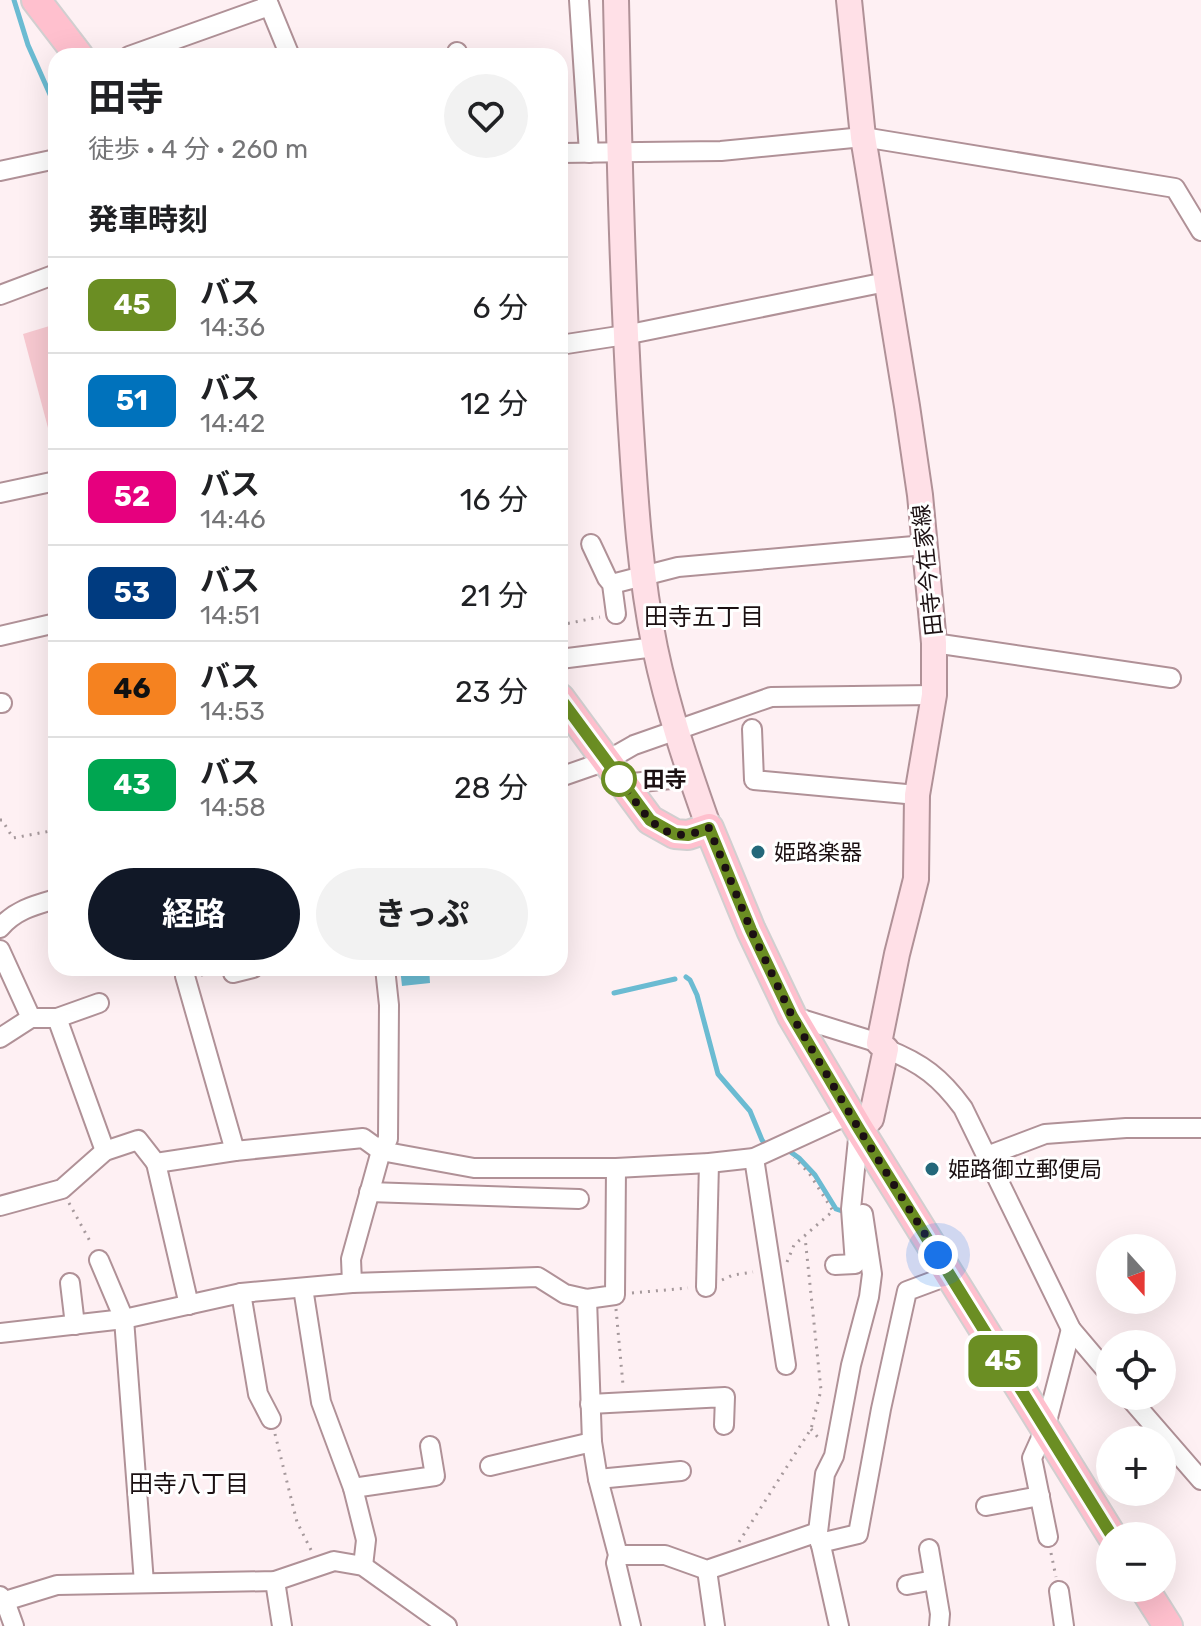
<!DOCTYPE html>
<html lang="ja">
<meta charset="utf-8">
<style>
body{margin:0;font-family:Rubik,"Noto Sans JP",sans-serif;background:#f2f2f2;color:#202124;height:100vh;display:flex;flex-direction:column;font-size:30px;white-space:nowrap}
*{box-sizing:border-box;margin:0}
p{font-size:26px;color:#757577}
.icon{flex:none;width:44px;height:44px;fill:none;stroke:currentColor;stroke-width:2;stroke-linecap:round;stroke-linejoin:round}
.map{position:relative;flex:1;overflow:hidden}
.details{position:absolute;left:48px;top:48px;width:520px;height:928px;display:flex;flex-direction:column;background:#fff;border-radius:24px;box-shadow:0 8px 32px #0002}
.details>*{flex:none}
.badge{padding:0 16px;border-radius:12px;font-size:28px;line-height:52px}
.needle{width:52px;rotate:159deg}
.tools{position:absolute;left:1096px;top:1234px;display:grid;gap:16px}
.tools a{display:grid;place-items:center;width:80px;height:80px;border-radius:50%;background:#fff;box-shadow:0 8px 32px #0002;font-size:40px}
.you{position:absolute;width:40px;height:40px;margin:-20px;border:6px solid #fff;border-radius:50%;background:#1a73e8;box-shadow:0 0 0 12px #1a73e833}
.map>.badge{position:absolute;translate:-50% -50%;box-shadow:0 0 0 4px #fff}
h2{padding:0 40px;font-size:30px;line-height:72px}
.round{display:grid;place-items:center;flex:none;width:84px;height:84px;border-radius:42px;background:#f2f2f2}
.head{display:flex;align-items:center;justify-content:space-between;height:136px;padding:0 40px}
h1{font-size:38px;font-weight:700;line-height:60px}
.button{display:flex;gap:16px;margin-top:auto;padding:16px 40px}
.button a{flex:1;height:92px;border-radius:48px;background:#111827;color:#fff;font-size:32px;font-weight:700;line-height:92px;text-align:center}
.button a+a{background:#f2f2f2;color:#202124}
ul{padding:0;list-style:none}
li{display:flex;align-items:center;gap:24px;height:96px;padding:0 40px;border-top:2px solid #e0e0e0}
li div{flex:1}
li b{display:block;font-size:30px}
li em{font-style:normal}
li .badge{min-width:88px;font-weight:700;text-align:center}
.map>svg:first-child{display:block}
.green{fill:#f8c9d1}
.water{fill:#6bbbd2}
.lines{fill:none;stroke-linecap:round;stroke-linejoin:round}
.stream{stroke:#6bbbd2;stroke-width:5}
.street-casing{stroke:#b09197;stroke-width:22}
.secondary-casing{stroke:#b09197;stroke-width:28}
.primary-casing{stroke:#d1cfd0;stroke-width:32}
.path{stroke:#a6999c;stroke-width:3;stroke-dasharray:2 6;stroke-linecap:butt}
.street{stroke:#fff;stroke-width:18}
.secondary{stroke:#ffe0e7;stroke-width:24}
.primary{stroke:#ffc0ce;stroke-width:28}
.line-casing{stroke:#fff;stroke-width:18}
.line{stroke:#6b8e23;stroke-width:12}
.walk{stroke:#1b1012;stroke-width:8;stroke-dasharray:0 14.4}
.stop-dot{fill:#fff;stroke:#6b8e23;stroke-width:4}
.poi-dot{fill:#24687a;stroke:#fff;stroke-width:3}
.labels{text-anchor:middle;stroke-width:6;stroke-linejoin:round;paint-order:stroke}
.street-label{font-size:22px;fill:#1b1012;stroke:#fff}
.stop-label{font-size:22px;font-weight:bold;fill:#1b1012;stroke:#fff;text-anchor:start}
.poi-label{font-size:22px;fill:#1b1012;stroke:#fff;text-anchor:start}
.neighbourhood-label{font-size:24px;fill:#1b1012;stroke:#fff}
</style>
<div class="map">
<svg width="1201" height="1626" viewBox="0 0 1201 1626">
<rect width="100%" height="100%" fill="#fef0f3"/>
<path class="green" d="M56 324V458L23 334Z"/>
<path class="water" d="M400 968H429L430 983 402 986Z"/>
<g class="lines">
<g class="stream">
<path d="M14 0 28 45 56 108"/>
<path d="M686 977 690 980 697 995 718 1074 750 1111 762 1140 767 1147 769 1146"/>
<path d="M614 993 675 979"/>
<path d="M785 1148 799 1158 815 1175 836 1209 842 1211"/>
</g>
<g class="street-casing">
<g id="street">
<path d="M267 0 290 56"/>
<path d="M579 0 589 153"/>
<path d="M457 52 458 56"/>
<path d="M129 56 269 6"/>
<path d="M560 153 721 151 863 137 1175 188 1201 231"/>
<path d="M0 171 56 159"/>
<path d="M0 295 56 274"/>
<path d="M560 345 625 335 886 282"/>
<path d="M0 493 56 481"/>
<path d="M591 544 607 578 612 584 616 614"/>
<path d="M612 584 678 567 925 545"/>
<path d="M0 636 56 623"/>
<path d="M934 643 1171 678"/>
<path d="M560 659 655 647"/>
<path d="M0 703H2"/>
<path d="M752 729 754 780 917 795"/>
<path d="M560 777 606 761 634 745 771 697 934 695"/>
<path d="M623 784 690 777"/>
<path d="M0 928C15 910 35 905 56 899"/>
<path d="M0 950 31 1018H57L99 1003"/>
<path d="M233 973 253 968"/>
<path d="M185 976 235 1151"/>
<path d="M792 1016 879 1043"/>
<path d="M57 1018 105 1151"/>
<path d="M0 1038 31 1018"/>
<path d="M886 1049C922 1063 941 1078 963 1108L1071 1329 1110 1375"/>
<path d="M987 1156 1045 1134 1126 1128H1201"/>
<path d="M754 1158 786 1365"/>
<path d="M156 1163 189 1305"/>
<path d="M616 1168 709 1163 754 1158 850 1114"/>
<path d="M369 1192 579 1199"/>
<path d="M0 1206 62 1189 105 1151 138 1140 156 1163 235 1151 363 1138 381 1151 474 1168H616L615 1295 587 1299 565 1294 538 1277 352 1283 241 1293 124 1319 0 1333"/>
<path d="M99 1260 124 1319 144 1583"/>
<path d="M835 1265 855 1264 851 1209 859 1129"/>
<path d="M70 1283 75 1325"/>
<path d="M352 1283 351 1259 381 1151 388 1139 389 1005 385 968"/>
<path d="M706 1287 709 1163"/>
<path d="M303 1288 321 1402 353 1488 366 1540 363 1566"/>
<path d="M241 1293 258 1394 271 1419"/>
<path d="M587 1299 592 1442 598 1479 618 1555 616 1563 631 1626"/>
<path d="M1128 1396 1201 1480"/>
<path d="M590 1404 725 1397 724 1425"/>
<path d="M490 1466 592 1442"/>
<path d="M598 1479 681 1471"/>
<path d="M353 1488 435 1476 430 1446"/>
<path d="M986 1506 1040 1496"/>
<path d="M1048 1537 1032 1458 1045 1429 1071 1329"/>
<path d="M820 1543 858 1534 881 1409 907 1291 950 1275"/>
<path d="M929 1549 940 1614 939 1626"/>
<path d="M618 1555H665L707 1570 818 1532"/>
<path d="M707 1570 715 1626"/>
<path d="M275 1581 282 1626"/>
<path d="M907 1585 934 1580"/>
<path d="M1059 1591 1064 1626"/>
<path d="M0 1596 5 1601 14 1626"/>
<path d="M5 1601 57 1585 275 1581 334 1561 363 1566 447 1626"/>
<path d="M839 1626 818 1532 825 1474 834 1456 851 1365 869 1297 872 1274 863 1214"/>
</g>
</g>
<g class="secondary-casing">
<g id="secondary">
<path d="M616 0C619 138 622 275 630 413 635 492 639 570 655 648 668 710 688 769 709 828"/>
<path d="M849 0 863 137 907 406 920 495 934 643V695L917 795 916 879 897 954 879 1043 886 1049 871 1119 859 1129"/>
</g>
</g>
<g class="primary-casing">
<g id="primary">
<path d="M36 0 79 56"/>
<path d="M560 698 650 820 675 834 688 835 709 828 751 930 792 1016 859 1129 1112 1536"/>
<path d="M1144 1588 1168 1626"/>
</g>
</g>
<g class="path">
<path d="M560 625 600 617"/>
<path d="M0 820H2L13 838 56 830"/>
<path d="M201 975 217 974"/>
<path d="M69 1203 92 1245"/>
<path d="M787 1262 794 1245 833 1211 809 1173 794 1158"/>
<path d="M722 1280 733 1275 753 1272"/>
<path d="M632 1293 688 1288"/>
<path d="M616 1309 623 1385"/>
<path d="M811 1429 821 1441"/>
<path d="M275 1434 297 1522 312 1552"/>
<path d="M739 1542 811 1429 821 1390 805 1237"/>
<path d="M1051 1553 1056 1577"/>
</g>
<use href="#street" class="street"/>
<use href="#secondary" class="secondary"/>
<use href="#primary" class="primary"/>
</g>
<g class="lines">
<g class="line-casing">
<path id="line" d="M560 698 650 820 675 834 688 835 709 828 751 930 792 1016 859 1129 1112 1536"/>
</g>
<use href="#line" class="line"/>
<path class="walk" d="M619 779C637 801 655 841 690 834 696 833 703 830 709 828L751 930 792 1016 859 1129 938 1255"/>
</g>
<circle class="stop-dot" cx="619" cy="779" r="16"/>
<g class="poi-dot">
<circle cx="758" cy="852" r="8"/>
<circle cx="932" cy="1169" r="8"/>
</g>
<g class="labels">
<g class="street-label">
<text transform="translate(927 570) rotate(-96)" y="8">田寺今在家線</text>
</g>
<g class="stop-label">
<text x="643" y="787">田寺</text>
</g>
<g class="poi-label">
<text x="774" y="860">姫路楽器</text>
<text x="948" y="1177">姫路御立郵便局</text>
</g>
<g class="neighbourhood-label">
<text x="704" y="625">田寺五丁目</text>
<text x="189" y="1492">田寺八丁目</text>
</g>
</g>
</svg>
<div class="tools">
<a><svg class="needle" viewBox="-14 -14 28 28"><path d="M0-13l5 13h-10z" fill="#e53935"/><path d="M0 13l5-13h-10z" fill="#757577"/></svg></a>
<a><svg class="icon" aria-label="locate" viewBox="0 0 24 24"><circle cx="12" cy="12" r="6"/><path d="M12 2v4M12 18v4M2 12h4M18 12h4"/></svg></a>
<a>+</a>
<a>−</a>
</div>
<div class="you" style="left:938px;top:1255px"></div>
<b class="badge" style="left:1003px;top:1361px;background:#6b8e23;color:#fff">45</b>
<section class="details">
<div class="head"><div><h1>田寺</h1><p>徒歩 · 4 分 · 260 m</p></div><a class="round"><svg class="icon" aria-label="heart" viewBox="0 0 24 24"><path d="M12 20l-8-8c-3-5 5-10 8-4 3-6 11-1 8 4z"/></svg></a></div>
<h2>発車時刻</h2>
<ul>
<li><span class="badge" style="background:#6b8e23;color:#fff">45</span><div><b>バス</b><p>14:36</p></div><em>6 分</em></li>
<li><span class="badge" style="background:#0072bc;color:#fff">51</span><div><b>バス</b><p>14:42</p></div><em>12 分</em></li>
<li><span class="badge" style="background:#e6007e;color:#fff">52</span><div><b>バス</b><p>14:46</p></div><em>16 分</em></li>
<li><span class="badge" style="background:#003b80;color:#fff">53</span><div><b>バス</b><p>14:51</p></div><em>21 分</em></li>
<li><span class="badge" style="background:#f58220;color:#111">46</span><div><b>バス</b><p>14:53</p></div><em>23 分</em></li>
<li><span class="badge" style="background:#00a651;color:#fff">43</span><div><b>バス</b><p>14:58</p></div><em>28 分</em></li>
</ul>
<div class="button"><a>経路</a><a>きっぷ</a></div>
</section>
</div>
